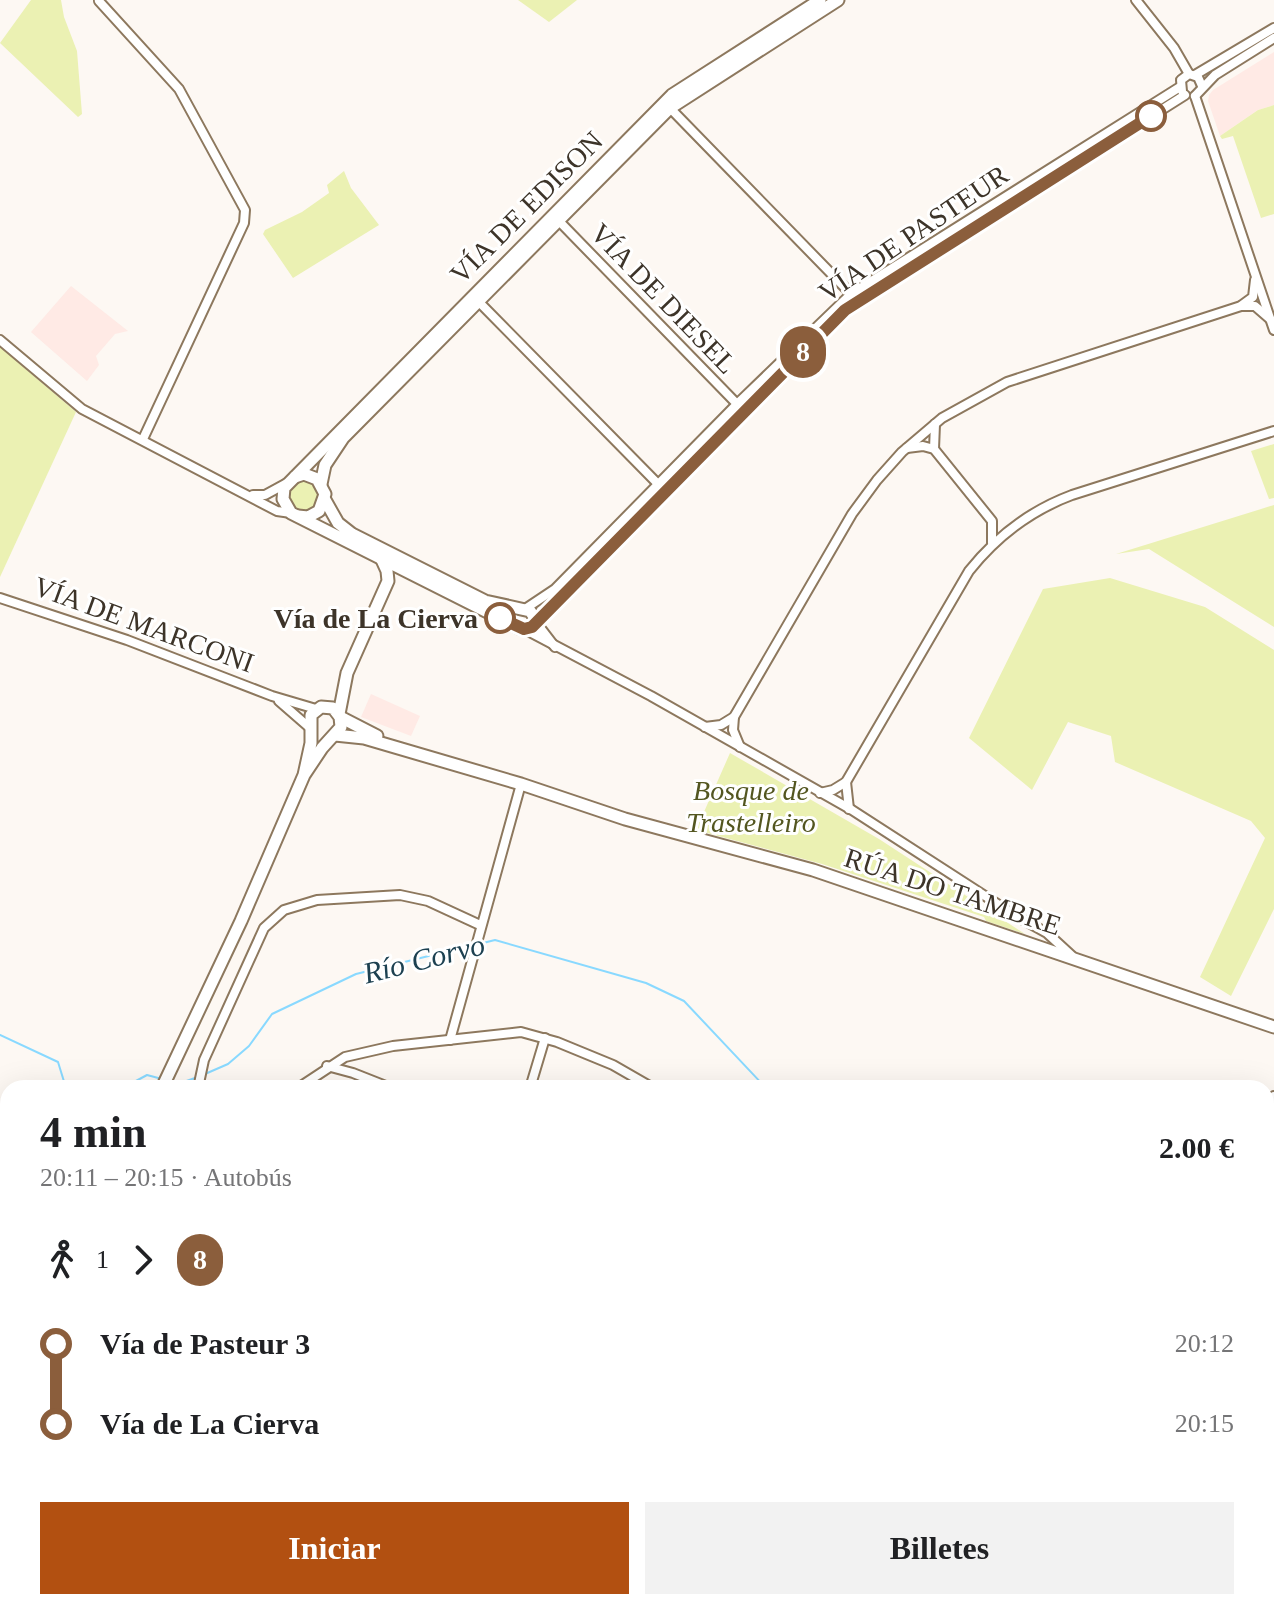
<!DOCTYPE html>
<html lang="es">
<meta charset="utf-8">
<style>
body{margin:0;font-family:Georgia,serif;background:#f2f2f2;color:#202124;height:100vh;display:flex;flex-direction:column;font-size:30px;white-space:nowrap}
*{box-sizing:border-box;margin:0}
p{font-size:26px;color:#757577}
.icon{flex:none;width:44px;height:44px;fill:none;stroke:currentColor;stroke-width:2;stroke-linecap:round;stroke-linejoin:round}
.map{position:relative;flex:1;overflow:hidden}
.panel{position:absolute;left:0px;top:1080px;width:1274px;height:530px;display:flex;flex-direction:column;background:#fff;border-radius:24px 24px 0 0;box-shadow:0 8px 32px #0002}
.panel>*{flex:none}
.badge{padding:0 16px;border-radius:26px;font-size:28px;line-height:52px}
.map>.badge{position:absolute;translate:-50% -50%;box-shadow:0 0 0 4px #fff}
.legs{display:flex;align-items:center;gap:12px;height:88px;padding:0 40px;font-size:26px}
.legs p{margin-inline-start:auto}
.summary{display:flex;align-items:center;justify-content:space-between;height:136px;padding:0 40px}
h1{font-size:44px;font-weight:700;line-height:60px}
.action{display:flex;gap:16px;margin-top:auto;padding:16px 40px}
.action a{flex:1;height:92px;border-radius:0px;background:#b25011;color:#fff;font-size:32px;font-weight:700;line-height:92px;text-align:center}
.action a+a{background:#f2f2f2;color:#202124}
ul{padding:0 40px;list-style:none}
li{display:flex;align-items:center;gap:28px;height:80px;font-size:30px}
li i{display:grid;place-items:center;width:12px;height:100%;margin:0 10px;background:currentColor}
li i::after{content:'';width:20px;height:20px;margin:-10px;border:6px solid;border-radius:50%;background:#fff}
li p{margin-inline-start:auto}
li:first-child i{background:linear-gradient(#0000 50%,currentColor 0)}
li:last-child i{background:linear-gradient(currentColor 50%,#0000 0)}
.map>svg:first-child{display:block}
.commercial{fill:#ffeae5}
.green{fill:#ebf1b3}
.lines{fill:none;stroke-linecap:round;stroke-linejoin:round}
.stream{stroke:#89d9ff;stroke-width:2}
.minor-casing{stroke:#8d785e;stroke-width:12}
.major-casing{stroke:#8d785e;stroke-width:15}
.minor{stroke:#fff;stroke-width:8}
.major{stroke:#fff;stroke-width:11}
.line-1-casing{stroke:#fff;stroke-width:18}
.line-1{stroke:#8b5e3c;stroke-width:12}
.stop-1-dot{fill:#fff;stroke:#8b5e3c;stroke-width:4}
.labels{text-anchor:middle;stroke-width:6;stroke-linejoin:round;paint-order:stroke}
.street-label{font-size:28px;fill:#3d3429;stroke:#fff}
.stop-label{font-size:28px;font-weight:bold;fill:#3d3429;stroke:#fff;text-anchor:end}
.park-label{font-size:28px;font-style:italic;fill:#535620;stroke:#fff}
.water-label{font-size:30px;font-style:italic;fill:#1d4151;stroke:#fff}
</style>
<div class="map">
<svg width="1274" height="1609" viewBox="0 0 1274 1609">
<rect width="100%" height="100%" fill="#fdf8f3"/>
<g class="commercial">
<path d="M1274 52V105L1258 110 1220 136 1208 101 1209 95 1213 90Z"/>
<path d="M71 286 128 331 115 334 96 356 99 365 87 381 31 332Z"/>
<path d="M371 694 420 716 411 736 361 717Z"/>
</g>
<g class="green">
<path d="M31 0H61L64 17 77 51 82 114 78 117 0 43Z"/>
<path d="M518 0H577L549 22Z"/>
<path d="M1274 105V214L1261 218 1233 136 1222 139 1220 136 1258 110Z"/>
<path d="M344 171 351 188 379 225 293 278 263 234 265 230 302 212 329 193 327 185Z"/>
<path d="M0 347 76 412 0 577Z"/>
<path d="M1274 444V498L1269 499 1251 451Z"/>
<circle cx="304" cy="496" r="15"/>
<path d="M1274 505V627L1149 549 1116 554Z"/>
<path d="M1110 578 1205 607 1274 650V909L1231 996 1200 977 1265 838 1251 821 1115 762 1111 736 1068 722 1032 790 969 738 1043 589Z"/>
<path d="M730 753 879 839 1025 934 986 921 984 917 822 864 696 830Z"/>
<path d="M0 1308 8 1312V1422L0 1468Z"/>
<path d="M31 1602H251L256 1609H32Z"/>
<path d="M298 1602H624L626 1609H297Z"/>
<path d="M779 1602H968L973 1609H781Z"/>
</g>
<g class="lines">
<g class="stream">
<path d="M479 944 495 940 646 983 684 1001 766 1088"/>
<path d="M0 1035 58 1062 66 1088"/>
<path d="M205 1074 228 1064 249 1046 272 1014 356 974 473 945"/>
<path d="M171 1082 178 1084 195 1078"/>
<path d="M123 1088 147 1075 162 1079"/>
</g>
<g class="minor-casing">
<g id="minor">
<path d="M1136 0 1174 48 1189 74"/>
<path d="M99 1 179 89 245 210 244 223 143 439"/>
<path d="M1195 75 1274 28"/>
<path d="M1182 91 1181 80 1189 74 1198 77 1202 86"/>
<path d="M1195 96 1274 330"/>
<path d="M1195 96 1215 75 1274 38"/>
<path d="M668 106 854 297"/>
<path d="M556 218 739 406"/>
<path d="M476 299 660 486"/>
<path d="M1242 305 1253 297 1255 280"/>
<path d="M0 340 82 409 277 511 291 513"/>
<path d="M907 448 923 446 934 449 992 521V543"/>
<path d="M934 449 935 424"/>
<path d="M253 495H265L287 483"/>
<path d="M0 598 127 640 272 696 316 709"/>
<path d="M525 609 555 589 737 404 851 294 1180 87"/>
<path d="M524 629 651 696 852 810 1016 916 1047 933 1072 956"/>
<path d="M555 647 535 621 845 310 1185 95"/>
<path d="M279 701 310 728"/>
<path d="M734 717 733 730 740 747"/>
<path d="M705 727 721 725 734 717 852 514 877 480 902 452 942 418 1007 382 1241 306H1255L1270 319"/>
<path d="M846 782 849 809"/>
<path d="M820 793 833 790 846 782 969 571C997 536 1029 511 1072 495L1274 431"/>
<path d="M450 1040 521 784"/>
<path d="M327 1066 353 1073 391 1088"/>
<path d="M198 1088 204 1060 264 928 284 910 317 900 400 895 428 901 480 925"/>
<path d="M298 1088 345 1057 393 1046 521 1032 557 1042 613 1065 653 1088"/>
<path d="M530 1088 545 1038"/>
<path d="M1266 1170 1274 1096"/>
<path d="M1266 1203 1274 1200"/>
<path d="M1266 1225 1273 1270 1266 1372"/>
<path d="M1266 1514 1274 1509"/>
<path d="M1266 1551 1274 1559"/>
<path d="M439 1602 449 1609"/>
<path d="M608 1602 610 1609"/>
<path d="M983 1602 985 1609H1028"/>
<path d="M1228 1609 1231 1602"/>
</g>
</g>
<g class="major-casing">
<g id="major">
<path d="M295 477 304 474 317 479 325 494 319 511 308 517 298 516"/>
<path d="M321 484 325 465 343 438 670 108 838 0"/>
<path d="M325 500 338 523 352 534 485 601 530 611 535 618 532 627 521 629 291 513 283 499 284 488 672 95 820 0"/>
<path d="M339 714 347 673 388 581 387 571 382 560"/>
<path d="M340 717 377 736"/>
<path d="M335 735 364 738 521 784 625 819 813 870 1274 1027"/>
<path d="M162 1088 241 921 304 775 311 743V715L321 707 333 708 340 717 341 727 322 748 304 775"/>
<path d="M8 1501V1584"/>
<path d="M9 1602 10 1609"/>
</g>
</g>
<use href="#minor" class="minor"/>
<use href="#major" class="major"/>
</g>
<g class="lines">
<g class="line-1-casing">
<path id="line-1" d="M500 618 524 629 532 627 845 310 1151 116"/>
</g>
<use href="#line-1" class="line-1"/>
</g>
<g class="stop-1-dot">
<circle cx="1151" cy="116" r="14"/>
<circle cx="500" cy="618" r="14"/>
</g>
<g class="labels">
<g class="street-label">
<text transform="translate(526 207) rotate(-45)" y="10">VÍA DE EDISON</text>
<text transform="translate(913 233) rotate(-34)" y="10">VÍA DE PASTEUR</text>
<text transform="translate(664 298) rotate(46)" y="10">VÍA DE DIESEL</text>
<text transform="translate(144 624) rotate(20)" y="10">VÍA DE MARCONI</text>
<text transform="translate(953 891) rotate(18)" y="10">RÚA DO TAMBRE</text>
</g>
<g class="stop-label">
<text x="478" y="628">Vía de La Cierva</text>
</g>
<g class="park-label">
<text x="751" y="800">Bosque de<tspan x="751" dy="32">Trastelleiro</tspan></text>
</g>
<g class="water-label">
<text transform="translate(424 959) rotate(-14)" y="10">Río Corvo</text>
</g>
</g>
</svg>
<b class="badge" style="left:803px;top:352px;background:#8b5e3c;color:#fff">8</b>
<section class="panel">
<div class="summary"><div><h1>4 min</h1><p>20:11 – 20:15 · Autobús</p></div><b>2.00 €</b></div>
<div class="legs"><svg class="icon" aria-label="walk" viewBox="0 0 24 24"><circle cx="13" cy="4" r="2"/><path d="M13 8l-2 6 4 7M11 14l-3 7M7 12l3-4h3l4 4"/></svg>1<svg class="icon" aria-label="forward" viewBox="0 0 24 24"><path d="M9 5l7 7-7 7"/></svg><b class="badge" style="background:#8b5e3c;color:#fff">8</b></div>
<ul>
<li><i style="color:#8b5e3c"></i><b>Vía de Pasteur 3</b><p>20:12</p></li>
<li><i style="color:#8b5e3c"></i><b>Vía de La Cierva</b><p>20:15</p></li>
</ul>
<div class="action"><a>Iniciar</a><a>Billetes</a></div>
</section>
</div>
